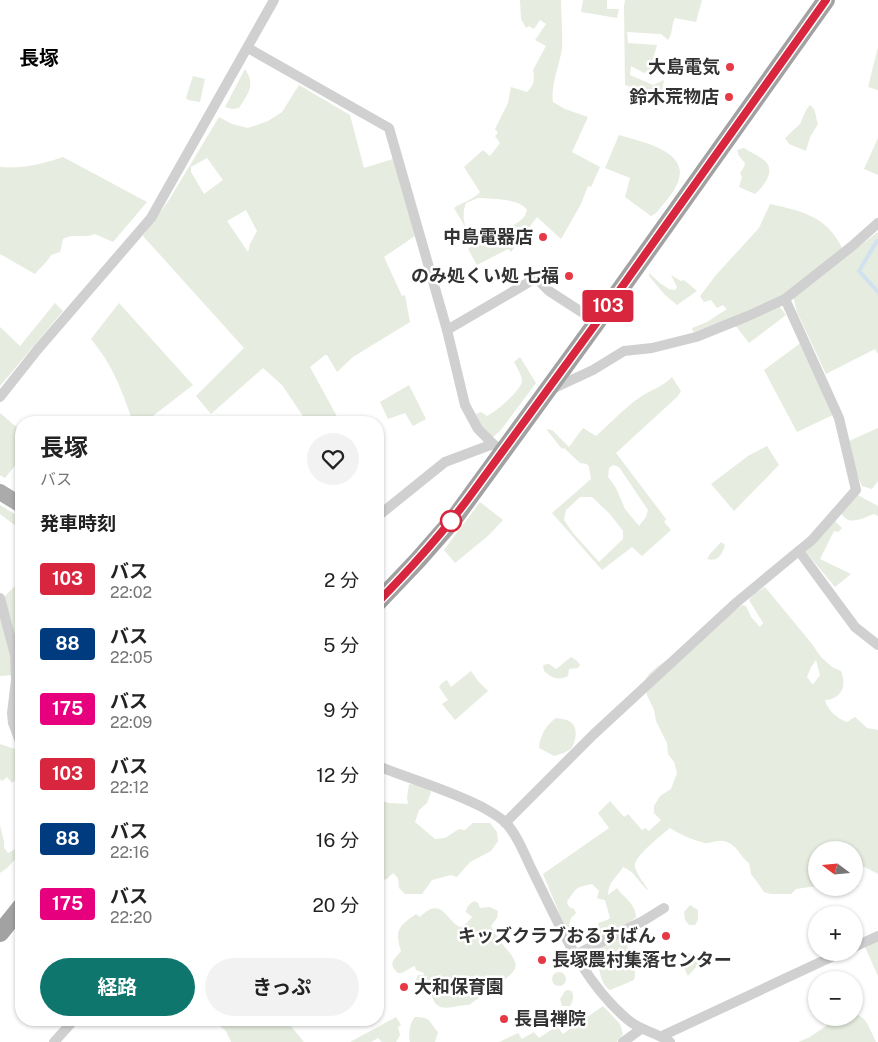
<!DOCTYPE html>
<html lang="ja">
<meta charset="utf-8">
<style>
body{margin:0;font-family:"Public Sans","Noto Sans JP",sans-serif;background:#f2f2f2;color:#222;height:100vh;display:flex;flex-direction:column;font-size:19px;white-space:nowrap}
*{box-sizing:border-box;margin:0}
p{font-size:16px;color:#767676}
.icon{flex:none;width:28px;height:28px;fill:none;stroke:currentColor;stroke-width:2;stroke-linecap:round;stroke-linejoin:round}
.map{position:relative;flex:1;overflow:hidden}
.panel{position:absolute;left:15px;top:416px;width:369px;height:610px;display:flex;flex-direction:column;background:#fff;border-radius:20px;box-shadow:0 1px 4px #0004}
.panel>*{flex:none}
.badge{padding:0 10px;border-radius:4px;font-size:18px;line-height:32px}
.needle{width:32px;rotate:286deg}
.buttons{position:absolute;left:808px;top:841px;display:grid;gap:10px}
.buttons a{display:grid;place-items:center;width:55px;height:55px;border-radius:50%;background:#fff;box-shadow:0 1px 4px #0004;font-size:25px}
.map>.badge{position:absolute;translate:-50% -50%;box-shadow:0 0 0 2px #fff}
h2{padding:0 25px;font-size:19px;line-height:45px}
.round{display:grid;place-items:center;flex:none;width:52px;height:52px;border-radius:26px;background:#f2f2f2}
.summary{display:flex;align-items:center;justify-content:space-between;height:85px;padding:0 25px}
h1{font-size:24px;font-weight:700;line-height:38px}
.primary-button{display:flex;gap:10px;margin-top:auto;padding:10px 25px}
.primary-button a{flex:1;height:58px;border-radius:30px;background:#0f766e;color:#fff;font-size:20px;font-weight:700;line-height:58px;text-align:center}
.primary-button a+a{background:#f2f2f2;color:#222}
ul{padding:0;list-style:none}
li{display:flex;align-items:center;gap:15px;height:65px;padding:0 25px}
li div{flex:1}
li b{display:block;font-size:19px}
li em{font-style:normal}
li .badge{min-width:55px;font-weight:700;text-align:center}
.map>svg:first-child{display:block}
.green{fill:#e6ecdf;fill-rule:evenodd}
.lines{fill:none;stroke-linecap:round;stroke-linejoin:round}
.stream{stroke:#cfe2ee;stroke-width:4}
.minor{stroke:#d0d0d0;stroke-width:10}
.primary{stroke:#ababab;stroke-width:16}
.trunk{stroke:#a2a2a2;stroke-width:18}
.line-casing{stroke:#fff;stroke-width:11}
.line{stroke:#d7263d;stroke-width:8}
.poi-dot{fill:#e63946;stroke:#fff;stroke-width:2}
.stop-dot{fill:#fff;stroke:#d7263d;stroke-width:2.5}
.labels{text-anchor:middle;stroke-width:5;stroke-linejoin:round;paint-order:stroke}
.poi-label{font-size:18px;font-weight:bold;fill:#333;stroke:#fff;text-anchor:end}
.quarter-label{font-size:20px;font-weight:bold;fill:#000;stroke:#fff}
</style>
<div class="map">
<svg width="878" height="1042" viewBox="0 0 878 1042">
<rect width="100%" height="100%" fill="#fff"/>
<g class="green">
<path d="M520 0H561C561 16 563 32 562 48 560 64 550 87 553 102L565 109 588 117 572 152 600 167 591 187 588 186 581 204 561 239 537 217 511 252 508 249 477 265 468 249 475 243 454 208C461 203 476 198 480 192L464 167 483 150 490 156 500 143 495 136 498 133 495 129 508 103 511 87 527 92C534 86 535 79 533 70L546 46 535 40 546 24 540 20 534 29 529 26 526 28 521 19ZM478 198C491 199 520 198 527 210 526 212 525 216 524 217 519 224 486 241 479 238 463 234 461 215 466 203Z"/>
<path d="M583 0H607V9H619L617 18 581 12Z"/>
<path d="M625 0H702L696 22 675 18C671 25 673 34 668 40L661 34 627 32 628 43 657 45 650 70 644 73 631 66 630 75 653 85 664 80 661 97 625 85 624 6Z"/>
<path d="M878 47V90L868 87Z"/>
<path d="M245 69C256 85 248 94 239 108L232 109 225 107Z"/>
<path d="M193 76 205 79 200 102 188 100 186 98Z"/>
<path d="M299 85 350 115 364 168 396 158 415 236 384 257 402 296 405 295 410 322 353 357 337 372 327 355H325L310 367 340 422H307L282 385 263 368 211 414 196 396 244 348 143 236 169 200 219 117 232 124 248 128 268 121 282 112ZM207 158 223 180 204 194 191 172V167ZM246 210 257 231 250 244 248 252 227 221Z"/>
<path d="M810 105C817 110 815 117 818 124L810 137 806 151 789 144 785 138 800 124 806 110Z"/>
<path d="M619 135C639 141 691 151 678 182 674 193 663 204 656 213L651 216 625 197 630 178 605 168Z"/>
<path d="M878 138V175L864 169Z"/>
<path d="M744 148C750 152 759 156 764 160 777 171 763 187 755 194L739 187 742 177 740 173 744 167 745 163 739 156 737 150Z"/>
<path d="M63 157 147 202 113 242 95 234C84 239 74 233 63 239L60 252 51 255C47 263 40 267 35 274L0 254V167C22 169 42 164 63 157Z"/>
<path d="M770 204C801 211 827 216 842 248L780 299 734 318 693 332 692 328 707 322 727 309 723 305 717 308 711 300 704 302 700 296 716 275 759 228Z"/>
<path d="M878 232V354L875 349 826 374 797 312 793 296Z"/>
<path d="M649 273 661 284 669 289 675 290 677 287 671 275 681 281 684 280 697 291 677 305 665 295 649 276Z"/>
<path d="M55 303 63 311 0 386V327L20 346Z"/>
<path d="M119 303 193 385 145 422H133C122 391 113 365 91 339Z"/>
<path d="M779 306 786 315 749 343 735 325Z"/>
<path d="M802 342 835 414 797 432 764 370Z"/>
<path d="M520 357 536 383 501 430 492 438 485 433 476 414 481 412 487 416C495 412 521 391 522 381 522 375 517 368 514 362Z"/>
<path d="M672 377 681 391 678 396 616 453 666 519 664 522 671 530 642 556 632 547 602 570 552 513 591 479 589 467 587 464 580 463 564 448 562 449 546 429 552 430 569 447 583 428 596 436C611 423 625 407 642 396 653 389 662 387 672 377ZM613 465 619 467 648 510 646 517 639 526 625 509 616 488 608 477 609 468ZM580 497H592L610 514 623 531V539L599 562 573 533 564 520 566 510Z"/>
<path d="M409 385 426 419 413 426 405 413 388 419 380 402Z"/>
<path d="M0 413 21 431V458L5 478 0 475Z"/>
<path d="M878 428V481L872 489 862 486 855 471 847 442Z"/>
<path d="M767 446 779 465 734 511 711 484 748 456Z"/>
<path d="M856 494 878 506V516L874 514C863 518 849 527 841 513Z"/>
<path d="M480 502 503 520 489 535 455 563 444 550Z"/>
<path d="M0 505 21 518V530L0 514Z"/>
<path d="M835 521 842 528 838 532 834 531 820 559 851 574 835 587 806 552Z"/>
<path d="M721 542 725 545C722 555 718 562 707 559L710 554Z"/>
<path d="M21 580V665L18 669 2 599Z"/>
<path d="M765 587 812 644 821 657 832 667 841 671C847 686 842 699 825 700 827 710 838 719 847 722L855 717 867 728 878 730V874L859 864 854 863V850H816V886L796 889 791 894H771L764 892 757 882 751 874 749 863C740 857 738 846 727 842 719 839 714 842 707 843 699 843 677 833 670 828 663 834 633 857 635 866 636 874 645 884 649 891 639 884 635 871 623 867 616 879 609 880 608 895L617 888C623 897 636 904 636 917L629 923 601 937 598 923 607 920 610 918 605 900 599 899 597 897 599 891 592 884C574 888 577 887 567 902L569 907 574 909 576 913 571 918 569 925 579 932 581 941 576 946 560 915 543 874 609 828 598 813 610 801 624 817 628 814 642 830 645 828 649 831 661 820 654 813V806L660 796 671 789 677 773 674 762 668 754 667 743 656 721 654 710 647 695 645 680 649 674 658 666 711 630 742 605 746 606 751 617 760 627 763 623 749 600 754 594ZM816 660 820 675 814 683 812 684 807 677 811 667Z"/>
<path d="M0 608 9 640 13 675 0 676Z"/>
<path d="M571 657 577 661 580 665 578 668 569 669 568 676C558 681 552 678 544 671L543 665 549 664 556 669Z"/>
<path d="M471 671 478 681 488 691 455 720 442 704 448 700 439 687 442 683 447 680 451 687Z"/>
<path d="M556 718C560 719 566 719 569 721 578 726 577 739 572 747 569 752 560 754 554 756L539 748C540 735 546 725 556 718Z"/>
<path d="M0 744 15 749 21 756V775L12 783 7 777 2 781 0 779Z"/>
<path d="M409 784 426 786 431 792 427 803 419 810 415 822 435 839 445 838 459 829 465 830 473 823H490L497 832 498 841 491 851 470 862 457 877 451 875 432 880 422 894H405L399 888 398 878 393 873 387 879 378 881V800L389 803 408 804 407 798Z"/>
<path d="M0 825 4 842V848L8 853 17 848 21 843V853L7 868 0 873Z"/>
<path d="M475 901 478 903 480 908 490 907 498 911 497 918 491 926C494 931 497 937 501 942 508 952 524 964 510 975 506 978 504 982 498 984L495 991 480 997 469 1005C457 1004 437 1016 432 996 423 991 411 988 418 975H423L424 973 416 970 415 966H414L402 973H398C386 963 396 958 401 951 394 930 399 926 416 914L420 917C442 895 446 921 460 927L466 924 472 917 466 912C466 907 470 903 475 901Z"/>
<path d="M690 905 698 910V920L695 925H689L685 920 684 912Z"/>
<path d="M623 935 625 937C627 952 639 965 634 980L610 990C602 986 600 973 598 964L590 963 587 961 586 957 588 954Z"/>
<path d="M878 939V976L865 947Z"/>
<path d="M688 953 696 958 698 965 688 976C684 967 679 962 688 953Z"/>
<circle cx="559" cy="979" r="7"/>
<path d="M568 990 572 991C574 997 573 1001 570 1006H562L560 999 565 991Z"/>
<path d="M603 1006 620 1024 623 1034 617 1042H499L518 1033 522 1039 534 1032 539 1038 557 1026 563 1034Z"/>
<path d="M858 1015C868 1019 871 1033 876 1042H798L810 1037 832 1022Z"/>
<path d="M396 1017 401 1025 398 1027 400 1035 396 1042H382L378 1038 371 1042H350Z"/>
<path d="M415 1017C431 1017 429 1022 438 1032L435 1042H410C408 1036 410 1021 415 1017Z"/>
<path d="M213 1020H293L290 1025 304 1042H231L226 1031Z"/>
</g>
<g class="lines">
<path class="stream" d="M877 241 859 271 878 292"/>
<g class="minor">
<path d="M248 48 389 128 447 330 465 405 478 429 493 444 503 452"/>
<path d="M447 330 536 278 549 291 597 322"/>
<path d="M552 389 593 370 624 351 652 348 696 337 748 316 785 299"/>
<path d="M0 397 38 349 151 218 274 0"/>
<path d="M378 516 445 462 493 444"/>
<path d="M799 551 855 627 878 645"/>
<path d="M0 598 15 655 16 680 12 713 13 723 21 744"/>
<path d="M378 766C413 780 450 790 484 808 491 812 500 817 506 823 519 837 526 859 535 876 560 926 583 982 627 1019 640 1031 657 1032 670 1042"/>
<path d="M505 823 594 734 737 602 812 540 856 490 839 418 785 299 851 247 878 223"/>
<path d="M854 947 878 936"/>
<path d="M575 955 643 921 664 908"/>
<path d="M662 1036 842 952"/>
<path d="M54 1042 74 1020"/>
<path d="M623 1042 641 1029"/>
</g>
<path class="primary" d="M0 492 21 505"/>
<g class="trunk">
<path d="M378 602 418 560 453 520 597 322 826 0"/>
<path d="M0 933 21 907"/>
</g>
</g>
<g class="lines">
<g class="line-casing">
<path id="line" d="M378 602C412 567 444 532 473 492L597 322 826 0"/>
</g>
<use href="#line" class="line"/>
</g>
<g class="poi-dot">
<circle cx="730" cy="67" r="5"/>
<circle cx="729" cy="97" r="5"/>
<circle cx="543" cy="237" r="5"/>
<circle cx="569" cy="276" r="5"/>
<circle cx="666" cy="936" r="5"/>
<circle cx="542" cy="960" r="5"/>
<circle cx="404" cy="987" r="5"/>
<circle cx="504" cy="1019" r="5"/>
</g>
<circle class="stop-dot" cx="451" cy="521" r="10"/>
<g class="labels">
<g class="poi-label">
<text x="720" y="73">大島電気</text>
<text x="719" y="103">鈴木荒物店</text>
<text x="533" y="243">中島電器店</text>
<text x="559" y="282">のみ処くい処 七福</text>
<text x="656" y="942">キッズクラブおるすばん</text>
<text x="552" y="966" text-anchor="start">長塚農村集落センター</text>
<text x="414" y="993" text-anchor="start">大和保育園</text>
<text x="514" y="1025" text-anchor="start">長昌禅院</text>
</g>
<g class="quarter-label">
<text x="39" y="65">長塚</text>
</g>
</g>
</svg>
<div class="buttons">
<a><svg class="needle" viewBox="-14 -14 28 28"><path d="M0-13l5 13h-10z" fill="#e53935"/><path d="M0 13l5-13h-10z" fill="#767676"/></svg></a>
<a>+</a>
<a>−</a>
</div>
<b class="badge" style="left:608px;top:306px;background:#d7263d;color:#fff">103</b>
<section class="panel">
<div class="summary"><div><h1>長塚</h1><p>バス</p></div><a class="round"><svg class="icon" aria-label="heart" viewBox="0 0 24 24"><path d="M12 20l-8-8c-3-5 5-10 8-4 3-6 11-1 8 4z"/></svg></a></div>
<h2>発車時刻</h2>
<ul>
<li><span class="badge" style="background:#d7263d;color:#fff">103</span><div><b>バス</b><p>22:02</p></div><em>2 分</em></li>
<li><span class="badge" style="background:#003b80;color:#fff">88</span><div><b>バス</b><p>22:05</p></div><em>5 分</em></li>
<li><span class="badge" style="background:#e6007e;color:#fff">175</span><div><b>バス</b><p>22:09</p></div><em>9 分</em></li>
<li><span class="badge" style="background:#d7263d;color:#fff">103</span><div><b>バス</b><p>22:12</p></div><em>12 分</em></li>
<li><span class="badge" style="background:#003b80;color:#fff">88</span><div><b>バス</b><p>22:16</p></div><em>16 分</em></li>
<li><span class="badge" style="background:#e6007e;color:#fff">175</span><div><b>バス</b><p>22:20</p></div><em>20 分</em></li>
</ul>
<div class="primary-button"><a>経路</a><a>きっぷ</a></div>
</section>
</div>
